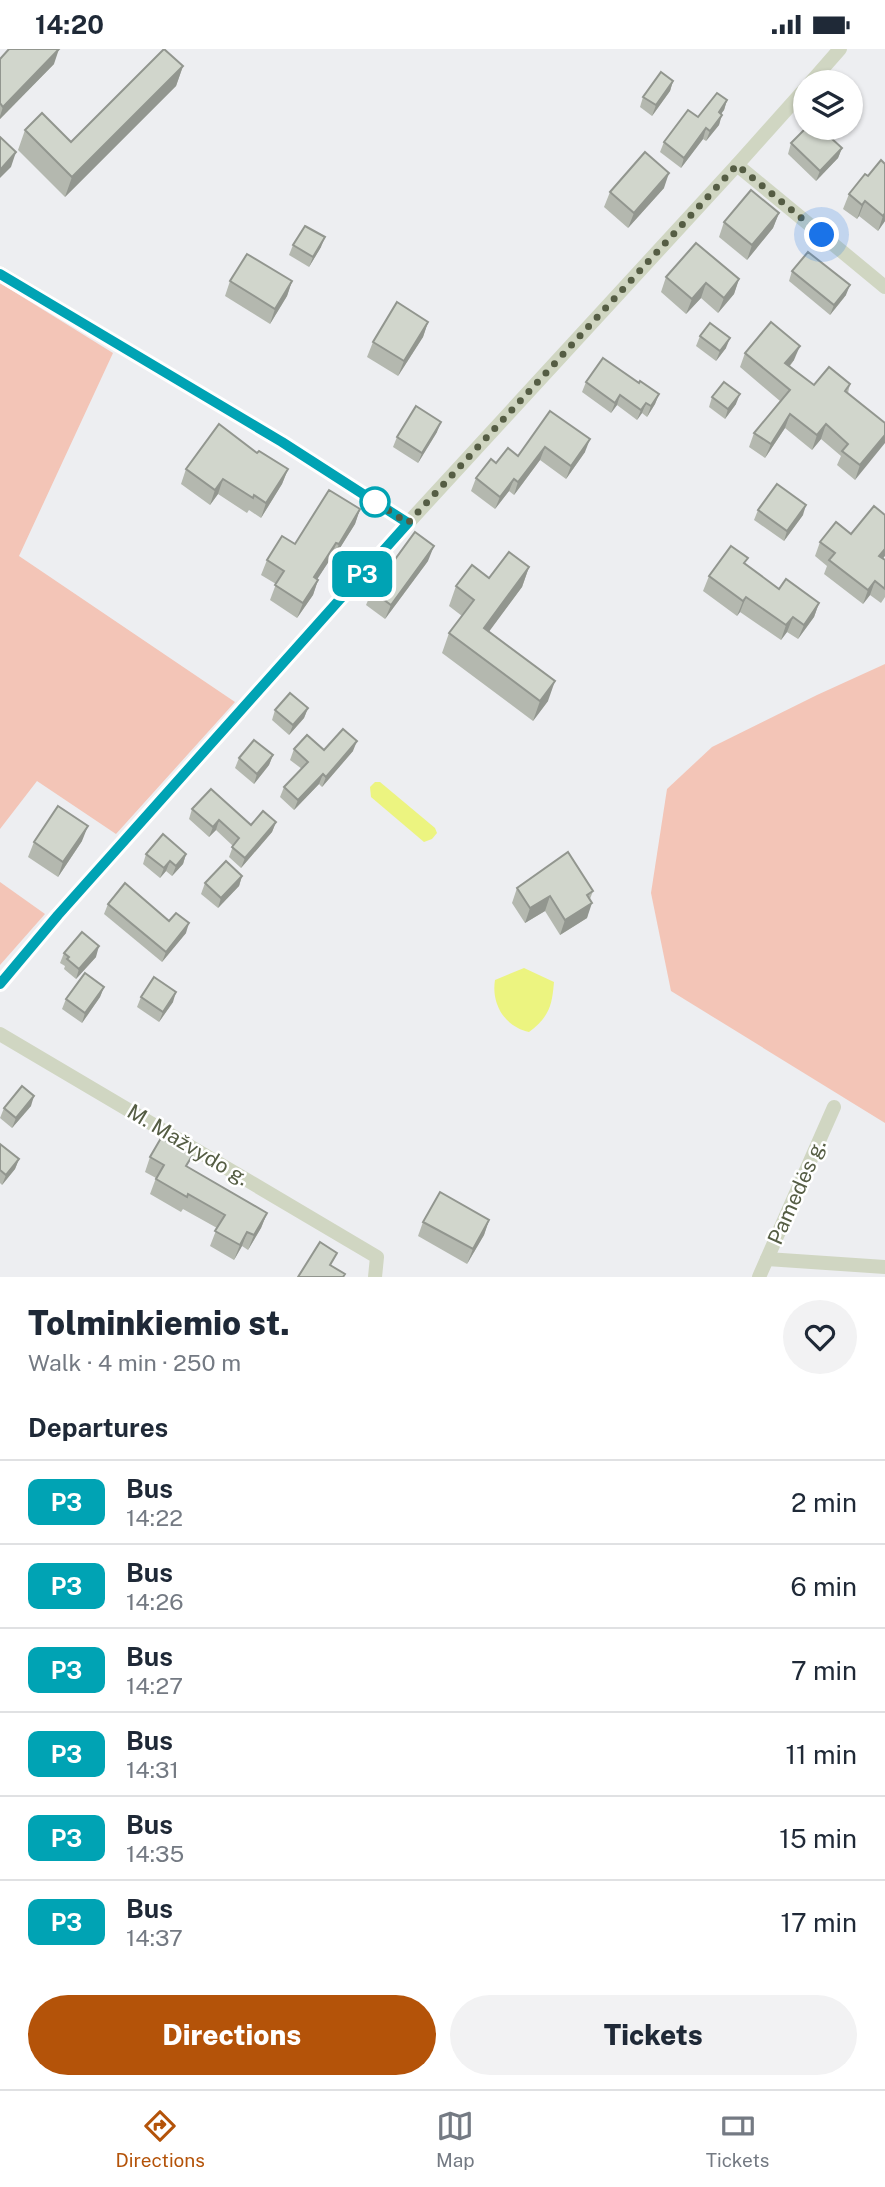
<!DOCTYPE html>
<meta charset="utf-8">
<style>
body{margin:0;font-family:"Public Sans",sans-serif;background:#f2f2f3;color:#1f2937;height:100vh;display:flex;flex-direction:column;font-size:26px;white-space:nowrap}
*{box-sizing:border-box;margin:0}
p{font-size:23px;color:#747a83}
.icon{flex:none;width:38px;height:38px;fill:none;stroke:currentColor;stroke-width:2;stroke-linecap:round;stroke-linejoin:round}
.map{position:relative;height:1228px;overflow:hidden}
.details{display:flex;flex-direction:column;background:#fff;flex:1}
.details>*{flex:none}
.badge{padding:0 14px;border-radius:10px;font-size:24px;line-height:46px}
.tools{position:absolute;left:793px;top:21px;display:grid;gap:14px}
.tools a{display:grid;place-items:center;width:70px;height:70px;border-radius:50%;background:#fff;box-shadow:0 2px 5px #0004;font-size:35px}
.you{position:absolute;width:35px;height:35px;margin:-18px;border:5px solid #fff;border-radius:50%;background:#1a73e8;box-shadow:0 0 0 10px #1a73e833}
.map>.badge{position:absolute;translate:-50% -50%;box-shadow:0 0 0 4px #fff}
h2{padding:0 28px;font-size:26px;line-height:63px}
.round{display:grid;place-items:center;flex:none;width:74px;height:74px;border-radius:37px;background:#f2f2f3}
.headline{display:flex;align-items:center;justify-content:space-between;height:119px;padding:0 28px}
h1{font-size:33px;font-weight:800;line-height:52px}
.primary-button{display:flex;gap:14px;margin-top:auto;padding:14px 28px}
.primary-button a{flex:1;height:80px;border-radius:42px;background:#b45309;color:#fff;font-size:28px;font-weight:800;line-height:80px;text-align:center}
.primary-button a+a{background:#f2f2f3;color:#1f2937}
ul{padding:0;list-style:none}
li{display:flex;align-items:center;gap:21px;height:84px;padding:0 28px;border-top:2px solid #e0e1e3}
li div{flex:1}
li b{display:block;font-size:26px}
li em{font-style:normal}
li .badge{min-width:77px;font-weight:700;text-align:center}
.status{display:flex;justify-content:space-between;align-items:center;height:49px;padding:0 35px;background:#fff;direction:ltr}
.status svg{height:19px;fill:currentColor}
.tabs{display:flex;justify-content:space-around;align-items:center;height:98px;border-top:2px solid #e0e1e3;background:#fff;font-size:19px;color:#747a83}
.tabs a{display:grid;justify-items:center;gap:4px}
.tabs .active{color:#b45309}
.map>svg:first-child{display:block}
.green{fill:#f3c5b7}
.water{fill:#ecf480}
.lines{fill:none;stroke-linecap:round;stroke-linejoin:round}
.minor{stroke:#d0d6c2;stroke-width:14}
.wall{fill:#b4b8af}
.shaded-wall{fill:#92968f}
.building{fill:#d1d6cc;stroke:#92968f;stroke-width:2}
.line-casing{stroke:#fff;stroke-width:16}
.line{stroke:#00a3b4;stroke-width:10}
.walk{stroke:#555d44;stroke-width:7;stroke-dasharray:0 12.6}
.stop-dot{fill:#fff;stroke:#00a3b4;stroke-width:3.5}
.labels{text-anchor:middle;stroke-width:5;stroke-linejoin:round;paint-order:stroke}
.street-label{font-size:21px;fill:#555d44;stroke:#fff}
</style>
<div class="status"><b>14:20</b><svg viewBox="0 0 49 12"><path d="M0 12V9h3v3zM5 12V6h3v6zM10 12V3h3v9zM15 12V0h3v12zM26 1h20v11H26zM47 4h2v5h-2z"/></svg></div>
<div class="map">
<svg width="885" height="1228" viewBox="0 0 885 1228">
<rect width="100%" height="100%" fill="#edeef1"/>
<g class="green">
<path d="M0 234 113 304 19 507 235 653 116 785 37 732 0 780Z"/>
<path d="M885 615V1074L671 942 651 844 667 740 712 698 817 646Z"/>
<path d="M0 833 45 865 0 916Z"/>
</g>
<g class="water">
<path d="M375 733H380L435 779 437 784 432 790 424 793 371 748 370 738Z"/>
<path d="M524 919 554 933C552 957 549 968 529 983 505 978 491 955 495 931Z"/>
</g>
<g class="lines">
<g class="minor">
<path d="M811 33 840 0"/>
<path d="M737 116 885 238"/>
<path d="M0 224 282 393 408 474"/>
<path d="M0 935 58 866 408 474 737 116 805 40"/>
<path d="M0 985 377 1208 375 1228"/>
<path d="M767 1210 885 1218"/>
<path d="M759 1228 834 1058"/>
</g>
</g>
<g class="wall">
<path d="M0 10 54 15 0 70Z"/>
<path d="M183 17 176 37 65 148 18 101 25 81 71 93Z"/>
<path d="M673 32 670 42 652 67 640 58 643 48Z"/>
<path d="M727 51 724 61 721 65 719 76 706 92 703 90 681 119 660 103 664 93 698 68Z"/>
<path d="M791 94 842 99 838 109 816 132 788 105Z"/>
<path d="M868 127 885 172 878 182 859 167 857 170 843 160 849 145Z"/>
<path d="M664 139 628 179 604 158 610 143Z"/>
<path d="M779 164 773 179 747 211 719 188 724 173Z"/>
<path d="M293 196 321 198 309 218 289 206Z"/>
<path d="M792 222 846 246 830 266 789 232Z"/>
<path d="M666 228 739 230 734 245 718 264 701 249 686 265 661 243Z"/>
<path d="M230 232H292L287 247 270 275 225 247Z"/>
<path d="M428 273 423 288 398 327 367 308 373 293Z"/>
<path d="M700 287 726 299 716 312 696 297Z"/>
<path d="M745 304 794 311 790 317 814 336 850 335 848 344 885 374 855 431 837 416 841 407 821 390 812 401 785 379 765 409 749 398 754 384 780 352 740 318Z"/>
<path d="M586 333 639 334 659 345 655 355 647 368 642 364 637 371 617 356 611 364 582 343Z"/>
<path d="M712 348 736 355 725 370 709 358Z"/>
<path d="M550 362 585 403 566 430 540 411 514 446 509 442 495 460 471 442 476 429 496 414 518 407Z"/>
<path d="M437 383 418 414 393 398 397 388Z"/>
<path d="M257 404 288 420 282 435 261 469 249 461 247 464 218 445 210 456 181 435 186 420Z"/>
<path d="M360 460 355 475 333 510 331 509 317 530 318 531 313 546 297 569 270 551 276 535 261 526 267 511Z"/>
<path d="M758 461 803 466 784 492 754 471Z"/>
<path d="M820 493 883 510 885 511V548L881 554 870 546 863 555 824 525 827 517 815 507Z"/>
<path d="M428 512 385 570 366 556 372 542Z"/>
<path d="M745 515 779 540 819 554 814 568 798 590 787 583 781 591 740 563 737 567 703 542 709 527Z"/>
<path d="M529 518 522 538 488 583 548 652 533 672 442 604 449 584 462 567 449 557 456 537Z"/>
<path d="M308 659 304 669 289 686 272 671 275 661Z"/>
<path d="M294 700 353 702 322 738 319 735 294 761 280 748 284 738 302 720 290 711Z"/>
<path d="M273 706 269 716 254 735 235 719 239 709Z"/>
<path d="M192 760 251 776 276 773 272 783 241 819 229 808 233 797 216 781 209 788 189 770Z"/>
<path d="M82 792 58 828 28 808 34 793Z"/>
<path d="M146 805H186L183 815 172 827 166 822 160 829 143 815Z"/>
<path d="M242 827 239 837 218 859 201 845 205 834Z"/>
<path d="M517 839 593 842 590 850 587 869 560 886 545 862 525 874 512 854Z"/>
<path d="M108 855 169 872 186 884 162 913 104 865Z"/>
<path d="M64 904 96 908 76 930 64 920 65 917 60 914Z"/>
<path d="M104 938 100 948 82 974 62 960 66 950Z"/>
<path d="M141 948 173 953 159 973 137 958Z"/>
<path d="M31 1057 12 1079 0 1069 4 1059Z"/>
<path d="M0 1095 19 1110 15 1120 2 1136 0 1134Z"/>
<path d="M150 1108 188 1118 267 1164 261 1179 248 1201 242 1197 234 1211 210 1197 217 1179 183 1160 181 1163 150 1145 156 1129 145 1123Z"/>
<path d="M489 1171 484 1186 467 1215 418 1187 423 1173Z"/>
</g>
<g class="shaded-wall">
<path d="M59 0 54 15 0 70V67L3 58Z"/>
<path d="M183 17 176 37 65 148 72 128Z"/>
<path d="M673 32 670 42 652 67 656 56Z"/>
<path d="M727 51 724 61 715 73 719 63Z"/>
<path d="M722 66 719 76 706 92 710 82Z"/>
<path d="M706 79 703 90 681 119 684 109Z"/>
<path d="M842 99 838 109 816 132 820 122Z"/>
<path d="M16 103 11 118 0 129V121Z"/>
<path d="M669 124 664 139 628 179 634 164Z"/>
<path d="M865 152 859 167 857 170 862 156Z"/>
<path d="M779 164 773 179 747 211 752 196Z"/>
<path d="M885 164V172L878 182 883 167Z"/>
<path d="M325 188 321 198 309 218 313 208Z"/>
<path d="M739 230 734 245 718 264 724 249Z"/>
<path d="M292 232 287 247 270 275 275 260Z"/>
<path d="M706 234 701 249 686 265 692 250Z"/>
<path d="M850 236 846 246 830 266 834 256Z"/>
<path d="M428 273 423 288 398 327 404 312Z"/>
<path d="M730 289 726 299 716 312 720 302Z"/>
<path d="M800 297 794 311 780 328 785 314Z"/>
<path d="M659 345 655 355 647 368 651 357Z"/>
<path d="M740 345 736 355 725 370 728 360Z"/>
<path d="M620 346 617 356 611 364 615 354Z"/>
<path d="M646 354 642 364 637 371 641 361Z"/>
<path d="M790 365 785 379 765 409 771 395Z"/>
<path d="M441 373 437 383 418 414 422 404Z"/>
<path d="M826 375 821 390 812 401 817 386Z"/>
<path d="M885 386V394L855 431 860 416Z"/>
<path d="M590 390 585 403 566 430 571 417Z"/>
<path d="M545 398 540 411 514 446 518 433Z"/>
<path d="M288 420 282 435 261 469 266 454Z"/>
<path d="M223 430 218 445 210 456 215 441Z"/>
<path d="M514 430 509 442 495 460 500 448Z"/>
<path d="M806 456 803 466 784 492 787 482Z"/>
<path d="M360 460 355 475 333 510 339 495Z"/>
<path d="M336 494 331 509 309 543 314 528Z"/>
<path d="M434 497 428 512 385 570 391 556Z"/>
<path d="M885 500V507L874 521 879 507Z"/>
<path d="M529 518 522 538 477 599 484 579Z"/>
<path d="M318 531 313 546 297 569 303 554Z"/>
<path d="M875 532 870 546 863 555 868 541Z"/>
<path d="M746 548 740 563 737 567 743 552Z"/>
<path d="M819 554 814 568 798 590 804 576Z"/>
<path d="M793 568 787 583 781 591 786 576Z"/>
<path d="M555 632 548 652 533 672 540 652Z"/>
<path d="M308 659 304 669 289 686 293 676Z"/>
<path d="M357 692 353 702 322 738 326 728Z"/>
<path d="M273 706 269 716 254 735 257 725Z"/>
<path d="M323 725 319 735 294 761 298 751Z"/>
<path d="M219 771 216 781 209 788 213 778Z"/>
<path d="M276 773 272 783 241 819 245 809Z"/>
<path d="M88 777 82 792 58 828 63 813Z"/>
<path d="M186 805 183 815 172 827 176 817Z"/>
<path d="M170 812 166 822 160 829 164 819Z"/>
<path d="M242 827 239 837 218 859 221 849Z"/>
<path d="M550 847 545 862 525 874 530 859Z"/>
<path d="M592 854 587 869 560 886 565 871Z"/>
<path d="M189 874 186 884 162 913 166 903Z"/>
<path d="M99 897 96 908 76 930 79 920Z"/>
<path d="M104 938 100 948 82 974 85 964Z"/>
<path d="M176 943 173 953 159 973 163 963Z"/>
<path d="M34 1047 31 1057 12 1079 16 1069Z"/>
<path d="M19 1110 15 1120 2 1136 6 1126Z"/>
<path d="M267 1164 261 1179 248 1201 254 1186Z"/>
<path d="M489 1171 484 1186 467 1215 473 1200Z"/>
<path d="M247 1183 242 1197 234 1211 240 1196Z"/>
</g>
<g class="building">
<path d="M9 0H59L3 58 0 54V10Z"/>
<path d="M164 0 183 17 72 128 25 81 42 64 71 93Z"/>
<path d="M661 23 673 32 656 56 643 48Z"/>
<path d="M717 44 727 51 719 63 722 66 710 82 706 79 684 109 664 93 688 61 698 68Z"/>
<path d="M806 79H820L842 99 820 122 791 94Z"/>
<path d="M0 88 16 103 0 121Z"/>
<path d="M645 103 669 124 634 164 610 143Z"/>
<path d="M881 111 885 115V164L883 167 865 152 862 156 849 145 865 125 868 127Z"/>
<path d="M751 141 779 164 752 196 724 173Z"/>
<path d="M305 177 325 188 313 208 293 196Z"/>
<path d="M696 194 739 230 724 249 706 234 692 250 666 228Z"/>
<path d="M808 203 850 236 834 256 792 222Z"/>
<path d="M247 205 292 232 275 260 230 232Z"/>
<path d="M397 253 428 273 404 312 373 293Z"/>
<path d="M771 273 800 297 785 314 814 336 829 318 850 335 845 342 885 374V386L860 416 842 402 848 395 826 375 817 386 790 365 771 395 754 384 790 341 745 304Z"/>
<path d="M710 274 730 289 720 302 700 287Z"/>
<path d="M603 309 639 334 640 332 659 345 651 357 646 354 641 361 620 346 615 354 586 333Z"/>
<path d="M724 333 740 345 728 360 712 348Z"/>
<path d="M416 357 441 373 422 404 397 388Z"/>
<path d="M550 362 590 390 571 417 545 398 518 433 514 430 500 448 476 429 491 410 496 414 508 399 518 407Z"/>
<path d="M219 375 257 404 259 402 288 420 266 454 254 446 253 449 223 430 215 441 186 420Z"/>
<path d="M777 435 806 456 787 482 758 461Z"/>
<path d="M329 441 360 460 339 495 336 494 314 528 318 531 303 554 275 536 284 522 267 511 282 487 295 495Z"/>
<path d="M874 457 885 466V500L879 507 885 511V540L875 532 868 541 829 511 835 504 820 493 836 473 851 485Z"/>
<path d="M415 483 434 497 391 556 372 542Z"/>
<path d="M731 497 748 509 744 514 779 540 786 530 819 554 804 576 793 568 786 576 746 548 743 552 709 527Z"/>
<path d="M509 503 529 518 484 579 555 632 540 652 449 584 474 551 456 537 472 516 489 529Z"/>
<path d="M290 644 308 659 293 676 275 661Z"/>
<path d="M343 680 357 692 326 728 323 725 298 751 284 738 308 713 294 700 307 686 324 701Z"/>
<path d="M254 691 273 706 257 725 239 709Z"/>
<path d="M211 740 251 776 263 762 276 773 245 809 232 798 239 789 219 771 213 778 192 760Z"/>
<path d="M58 757 88 777 63 813 34 793Z"/>
<path d="M163 785 186 805 176 817 170 812 164 819 146 805Z"/>
<path d="M568 803 593 842 587 846 592 854 565 871 550 847 530 859 517 839Z"/>
<path d="M226 812 242 827 221 849 205 834Z"/>
<path d="M125 834 169 872 176 864 189 874 166 903 108 855Z"/>
<path d="M82 883 99 897 79 920 67 910 69 908 64 904Z"/>
<path d="M85 924 104 938 85 964 66 950Z"/>
<path d="M154 928 176 943 163 963 141 948Z"/>
<path d="M22 1037 34 1047 16 1069 4 1059Z"/>
<path d="M161 1089 192 1107 186 1117 267 1164 254 1186 247 1183 240 1196 215 1182 225 1166 188 1145 187 1148 156 1130 164 1116 150 1108Z"/>
<path d="M0 1095 19 1110 6 1126 0 1121Z"/>
<path d="M440 1143 489 1171 473 1200 423 1173Z"/>
<path d="M320 1193 337 1204 330 1216 345 1225 343 1228H298Z"/>
</g>
<g class="lines">
<g class="line-casing">
<path id="line" d="M0 225 282 393 408 474 58 866 0 935"/>
</g>
<use href="#line" class="line"/>
<path class="walk" d="M375 453 366 447 408 474 737 116 822 186"/>
</g>
<circle class="stop-dot" cx="375" cy="453" r="14"/>
<g class="labels">
<g class="street-label">
<text transform="translate(188 1096) rotate(31)" y="7">M. Mažvydo g.</text>
<text transform="translate(797 1143) rotate(-66)" y="7">Pamedės g.</text>
</g>
</g>
</svg>
<div class="tools">
<a><svg class="icon" aria-label="layers" viewBox="0 0 24 24"><path d="M12 4l9 5-9 5-9-5zM3 14l9 5 9-5"/></svg></a>
</div>
<div class="you" style="left:822px;top:186px"></div>
<b class="badge" style="left:362px;top:525px;background:#00a3b4;color:#fff">P3</b>
</div>
<section class="details">
<div class="headline"><div><h1>Tolminkiemio st.</h1><p>Walk · 4 min · 250 m</p></div><a class="round"><svg class="icon" aria-label="heart" viewBox="0 0 24 24"><path d="M12 20l-8-8c-3-5 5-10 8-4 3-6 11-1 8 4z"/></svg></a></div>
<h2>Departures</h2>
<ul>
<li><span class="badge" style="background:#00a3b4;color:#fff">P3</span><div><b>Bus</b><p>14:22</p></div><em>2 min</em></li>
<li><span class="badge" style="background:#00a3b4;color:#fff">P3</span><div><b>Bus</b><p>14:26</p></div><em>6 min</em></li>
<li><span class="badge" style="background:#00a3b4;color:#fff">P3</span><div><b>Bus</b><p>14:27</p></div><em>7 min</em></li>
<li><span class="badge" style="background:#00a3b4;color:#fff">P3</span><div><b>Bus</b><p>14:31</p></div><em>11 min</em></li>
<li><span class="badge" style="background:#00a3b4;color:#fff">P3</span><div><b>Bus</b><p>14:35</p></div><em>15 min</em></li>
<li><span class="badge" style="background:#00a3b4;color:#fff">P3</span><div><b>Bus</b><p>14:37</p></div><em>17 min</em></li>
</ul>
<div class="primary-button"><a>Directions</a><a>Tickets</a></div>
</section>
<nav class="tabs">
<a class="active"><svg class="icon" aria-label="directions" viewBox="0 0 24 24"><path d="M12 3l9 9-9 9-9-9zM9 14v-3h6M13 9l2 2-2 2"/></svg>Directions</a>
<a><svg class="icon" aria-label="map" viewBox="0 0 24 24"><path d="M3 6l6-2 6 2 6-2v14l-6 2-6-2-6 2zM9 4v14M15 6v14"/></svg>Map</a>
<a><svg class="icon" aria-label="tickets" viewBox="0 0 24 24"><path d="M3 7h18v10H3zM15 7v10"/></svg>Tickets</a>
</nav>
